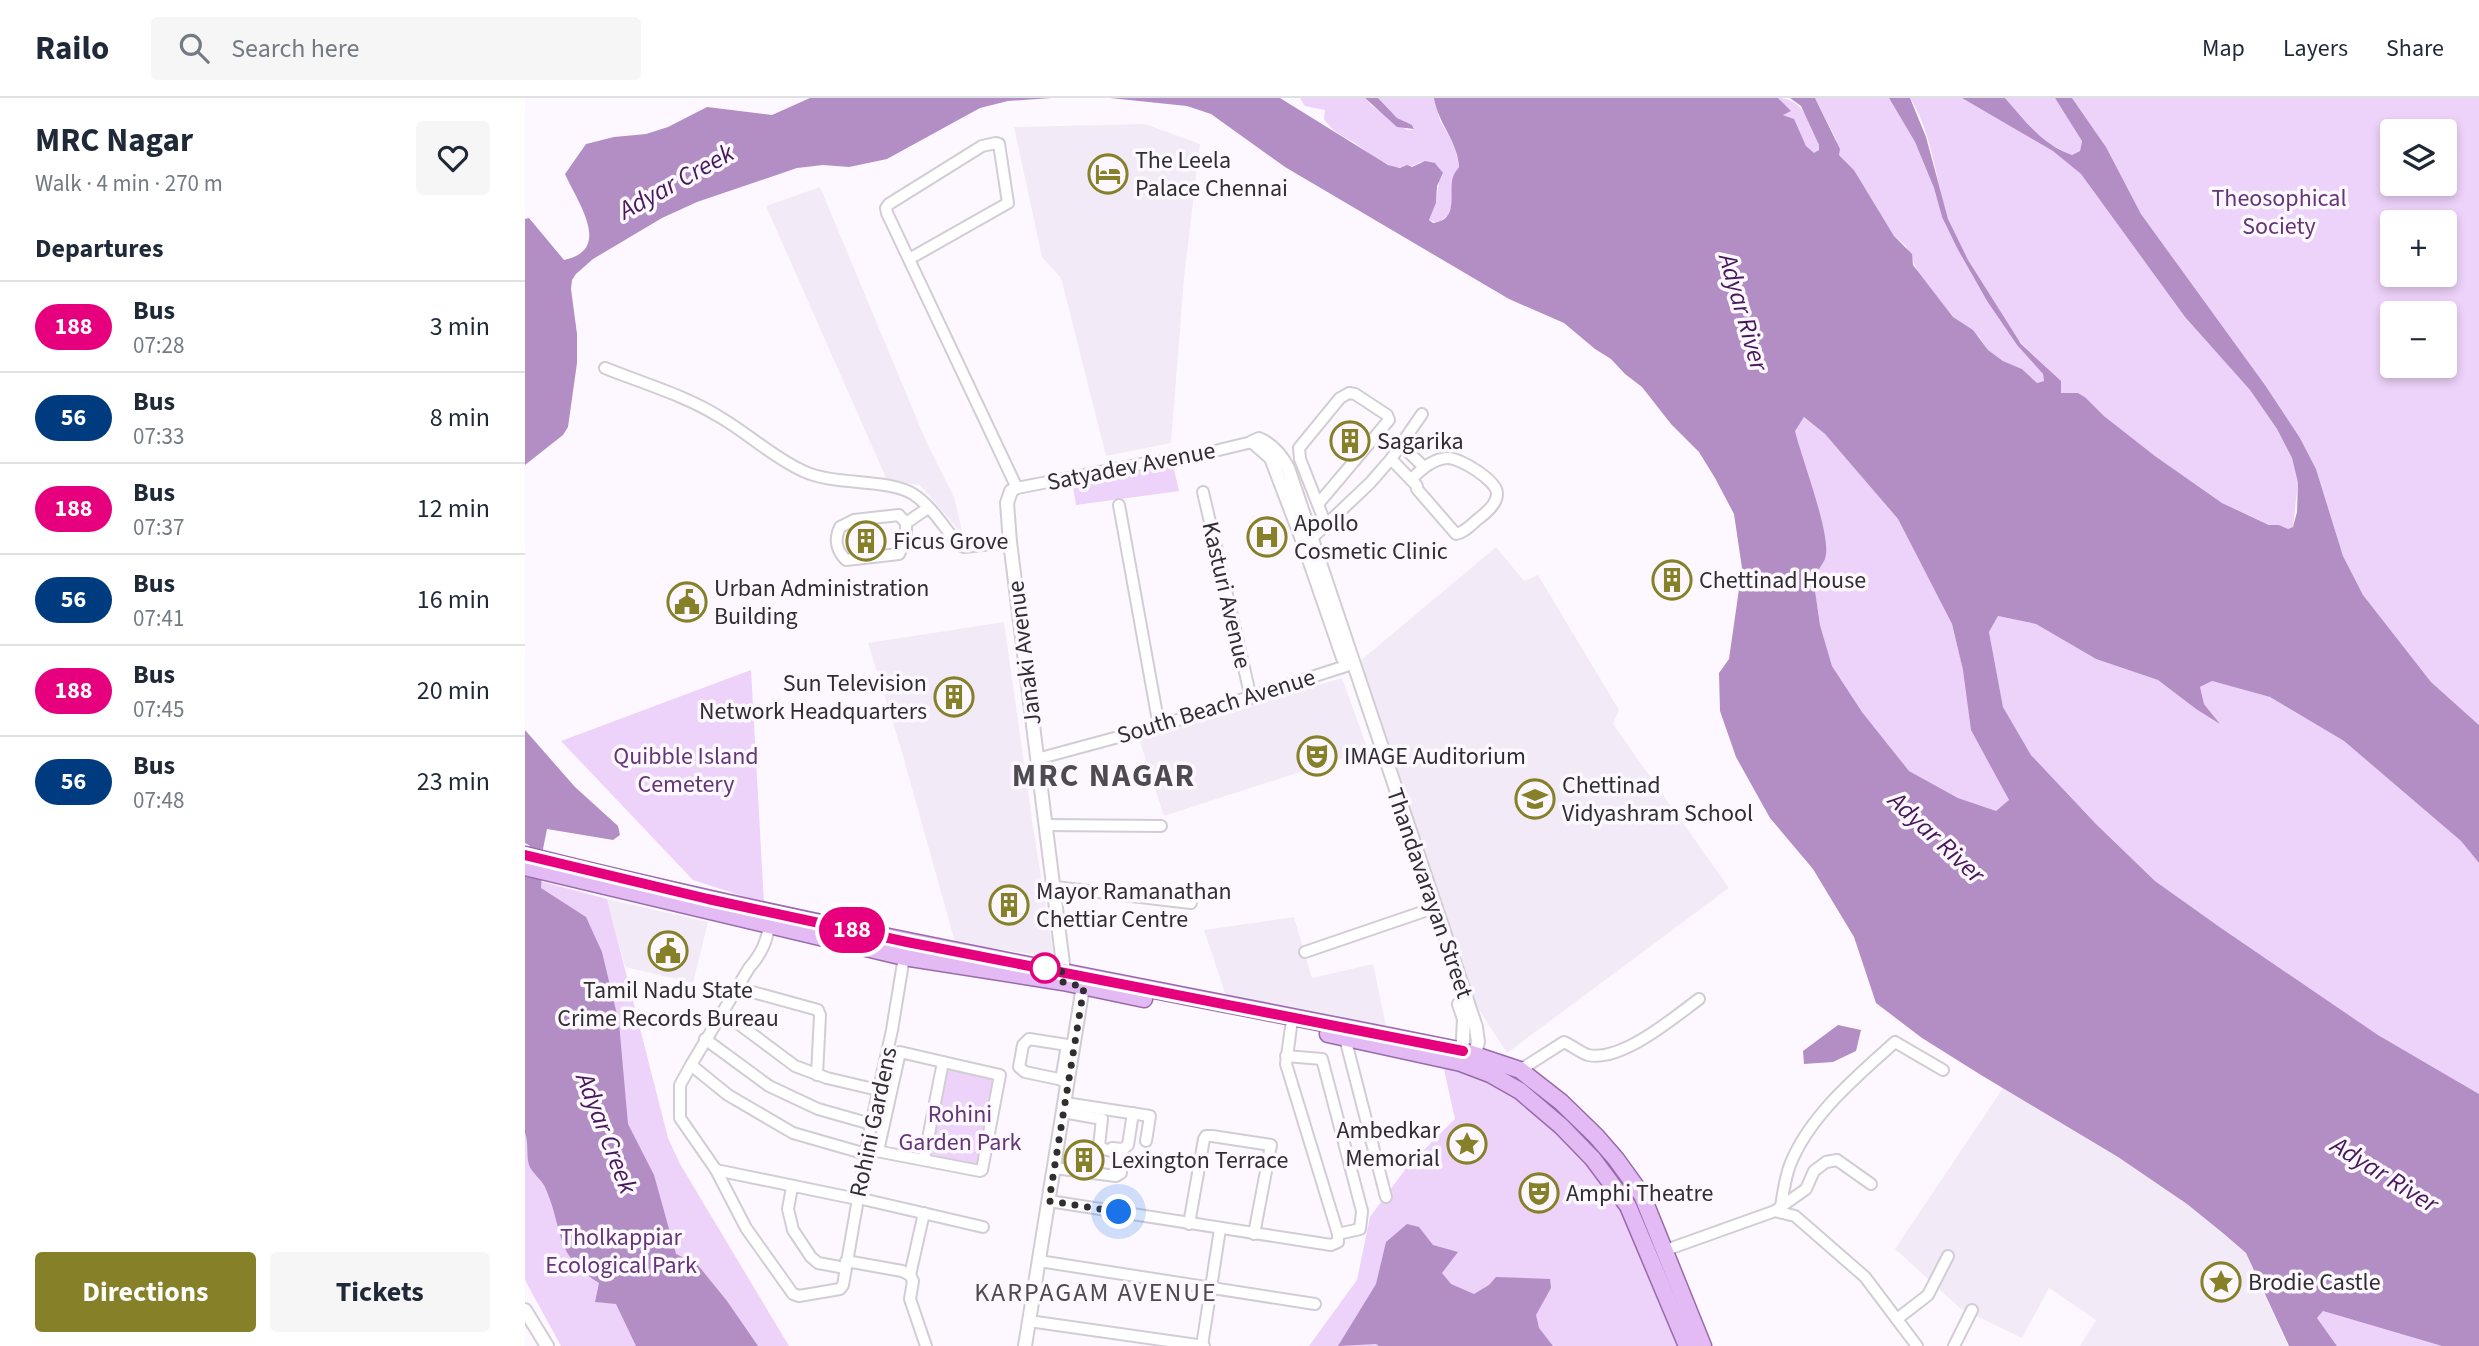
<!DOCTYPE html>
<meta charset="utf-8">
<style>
body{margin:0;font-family:"Source Sans 3",sans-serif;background:#f6f6f7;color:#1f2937;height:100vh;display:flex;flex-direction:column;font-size:26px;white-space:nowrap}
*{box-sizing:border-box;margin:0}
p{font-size:23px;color:#747a83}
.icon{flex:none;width:38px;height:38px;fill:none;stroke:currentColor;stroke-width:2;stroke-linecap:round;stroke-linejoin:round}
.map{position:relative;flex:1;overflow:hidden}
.sheet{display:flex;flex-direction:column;background:#fff;width:525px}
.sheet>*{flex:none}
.badge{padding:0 14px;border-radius:23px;font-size:24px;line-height:46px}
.buttons{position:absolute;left:1855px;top:21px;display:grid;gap:14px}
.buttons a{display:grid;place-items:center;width:77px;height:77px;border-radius:7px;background:#fff;box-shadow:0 4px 10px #0003;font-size:35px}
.you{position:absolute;width:35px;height:35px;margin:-18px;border:5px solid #fff;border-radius:50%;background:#1a73e8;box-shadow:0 0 0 10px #1a73e833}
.map>.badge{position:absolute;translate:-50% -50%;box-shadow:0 0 0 4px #fff}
h2{padding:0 35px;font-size:26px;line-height:63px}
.round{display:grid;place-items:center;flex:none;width:74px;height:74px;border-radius:7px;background:#f6f6f7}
.headline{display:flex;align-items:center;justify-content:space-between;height:119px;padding:0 35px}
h1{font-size:33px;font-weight:700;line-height:52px}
.action{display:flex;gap:14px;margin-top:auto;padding:14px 35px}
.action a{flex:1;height:80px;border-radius:7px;background:#868129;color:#fff;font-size:28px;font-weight:700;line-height:80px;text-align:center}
.action a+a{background:#f6f6f7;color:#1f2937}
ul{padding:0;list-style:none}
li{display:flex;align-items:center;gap:21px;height:91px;padding:0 35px;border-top:2px solid #e0e1e3}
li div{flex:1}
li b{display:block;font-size:26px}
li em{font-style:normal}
li .badge{min-width:77px;font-weight:700;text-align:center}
header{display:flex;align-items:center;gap:42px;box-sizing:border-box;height:98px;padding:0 35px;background:#fff;border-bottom:2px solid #e0e1e3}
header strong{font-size:33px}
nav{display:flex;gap:38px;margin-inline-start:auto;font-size:24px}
.search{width:490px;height:63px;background:#f6f6f7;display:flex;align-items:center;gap:18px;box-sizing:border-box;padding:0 24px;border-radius:7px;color:#747a83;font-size:26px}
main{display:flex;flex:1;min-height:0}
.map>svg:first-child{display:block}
.built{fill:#f3eaf7}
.green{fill:#edd2f9;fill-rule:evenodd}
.water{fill:#b38ec4;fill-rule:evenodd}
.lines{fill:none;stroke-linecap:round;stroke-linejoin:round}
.minor-casing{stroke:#d2cdd4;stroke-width:14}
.tertiary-casing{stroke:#d2cdd4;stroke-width:16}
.primary-casing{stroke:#986bab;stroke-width:19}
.minor{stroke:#fff;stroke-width:10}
.tertiary{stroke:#fff;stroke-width:12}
.primary{stroke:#e3baf4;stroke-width:16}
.line-casing{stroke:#fff;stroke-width:16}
.line{stroke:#e6007e;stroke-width:10}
.walk{stroke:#302e31;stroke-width:7;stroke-dasharray:0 12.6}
.stop-dot{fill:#fff;stroke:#e6007e;stroke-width:3.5}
.labels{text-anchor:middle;stroke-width:7;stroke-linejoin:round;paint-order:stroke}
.poi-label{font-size:24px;fill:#302e31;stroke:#fdf8ff;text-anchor:start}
.park-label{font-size:24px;fill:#643577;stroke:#fdf8ff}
.street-label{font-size:24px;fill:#302e31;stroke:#fdf8ff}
.water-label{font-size:26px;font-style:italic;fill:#471759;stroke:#fdf8ff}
.neighbourhood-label{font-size:26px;letter-spacing:2px;fill:#4e4b50;stroke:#fdf8ff}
.district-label{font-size:32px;font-weight:bold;letter-spacing:2px;fill:#4e4b50;stroke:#fdf8ff}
</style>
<header>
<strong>Railo</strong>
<div class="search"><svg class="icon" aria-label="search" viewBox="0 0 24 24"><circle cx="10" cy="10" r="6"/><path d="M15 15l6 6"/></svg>Search here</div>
<nav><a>Map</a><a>Layers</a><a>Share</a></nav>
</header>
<main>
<section class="sheet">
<div class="headline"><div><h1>MRC Nagar</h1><p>Walk · 4 min · 270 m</p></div><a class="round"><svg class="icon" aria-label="heart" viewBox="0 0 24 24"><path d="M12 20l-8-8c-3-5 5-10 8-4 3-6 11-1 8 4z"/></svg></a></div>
<h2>Departures</h2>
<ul>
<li><span class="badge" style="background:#e6007e;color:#fff">188</span><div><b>Bus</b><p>07:28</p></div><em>3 min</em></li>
<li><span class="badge" style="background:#003b80;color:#fff">56</span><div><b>Bus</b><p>07:33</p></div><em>8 min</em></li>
<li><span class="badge" style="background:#e6007e;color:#fff">188</span><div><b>Bus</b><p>07:37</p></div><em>12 min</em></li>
<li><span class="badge" style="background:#003b80;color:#fff">56</span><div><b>Bus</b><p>07:41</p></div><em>16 min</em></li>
<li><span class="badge" style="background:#e6007e;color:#fff">188</span><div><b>Bus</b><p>07:45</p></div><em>20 min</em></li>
<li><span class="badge" style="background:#003b80;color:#fff">56</span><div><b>Bus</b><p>07:48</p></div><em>23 min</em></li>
</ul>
<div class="action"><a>Directions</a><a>Tickets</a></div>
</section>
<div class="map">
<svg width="1954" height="1248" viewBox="0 0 1954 1248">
<rect width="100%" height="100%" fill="#fdf8ff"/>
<g class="built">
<path d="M620 26 675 46 659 180 646 345 581 358 536 180 517 159 489 29Z"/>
<path d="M295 89 401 343 429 399 438 437 395 387 362 382 241 108Z"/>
<path d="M971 449 999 483 1013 477 1094 612 1088 626 1204 790 982 955 947 901 834 564Z"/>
<path d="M479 524 508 729 529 860 430 844 376 651 343 545Z"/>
<path d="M817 580 843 652 639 718 614 641Z"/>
<path d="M82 801 183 824 168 885 100 869Z"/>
<path d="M769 819 787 880 848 866 861 928 702 901 679 832Z"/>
<path d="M1478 990 1593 1059 1662 1106 1721 1155 1763 1248H1555L1571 1222 1524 1190 1497 1240 1435 1210 1370 1151Z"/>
</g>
<g class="green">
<path d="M775 0H840L846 7 882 32H888L889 29 872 20 853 0H909L915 23 930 48 934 69 928 80V104L923 117 913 125 904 122 911 105 914 83 918 77 912 67 895 64C873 79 852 61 834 48 822 39 807 35 799 21L800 12 780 8Z"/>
<path d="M1253 0C1280 0 1285 28 1295 49L1292 55H1288L1281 48 1267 20 1258 17V6Z"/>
<path d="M1290 0H1364L1390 44 1409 90 1417 119 1432 150 1462 203 1492 247 1518 276 1519 283 1512 285 1497 271 1478 263 1463 252 1454 239 1428 219 1393 174 1381 148 1369 138 1329 72 1314 57 1311 41Z"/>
<path d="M1385 0H1437L1528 52 1556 76 1660 219 1725 292 1752 331 1767 360 1773 385 1768 429 1763 431 1754 427H1745L1697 405 1630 358 1579 318 1561 300 1536 295C1531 269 1503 258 1488 235 1473 212 1459 189 1445 166 1437 152 1427 134 1422 118 1411 81 1406 32 1385 0Z"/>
<path d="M1480 0H1530L1555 37 1557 43 1555 53 1547 57C1519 47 1499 22 1480 0Z"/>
<path d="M1547 0H1954V627L1906 584 1838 497 1818 458 1791 371 1775 340 1740 287 1616 116 1581 49ZM1867 33H1920V86H1867ZM1867 124H1920V177H1867ZM1867 215H1920V268H1867Z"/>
<path d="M1279 319 1300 336 1373 421 1427 526 1438 571 1474 682 1484 703 1471 714 1433 700 1384 673 1337 614 1307 568 1295 527 1288 479 1301 459 1269 332Z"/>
<path d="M647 363 654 393 551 407 547 382Z"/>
<path d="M1473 518 1511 526 1571 561 1633 582 1671 611 1693 624 1679 606 1675 589 1687 583 1745 599 1819 643 1936 743 1954 765V996L1853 937 1696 830 1630 783 1571 726 1506 657 1478 609 1464 534Z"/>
<path d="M226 572 239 805 168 782 36 643Z"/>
<path d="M0 779 82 801 143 1040 155 1066 264 1248H36L0 1182Z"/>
<path d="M420 965 475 981 457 1071 399 1054Z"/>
<path d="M918 967C931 971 946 974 959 979 1012 1004 1072 1063 1099 1115 1121 1158 1137 1204 1156 1248H784L832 1182 845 1119 882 1069 930 1021Z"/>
<path d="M1798 1213 1917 1248H1812L1792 1220Z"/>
</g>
<g class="water">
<path d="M285 0H527L483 3 455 10 362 61 324 69 298 67 272 70 172 104 137 120 68 161 51 176 47 182 46 191 52 236V265L43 329 38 337 0 367V121L4 120 39 162C88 152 53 105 40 76L61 46 89 39 121 36 143 29 182 9 247 17Z"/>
<path d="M585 0H755L863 67 875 70 882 67 887 69 900 63 910 65 918 75 912 88 911 105 904 122 908 125C935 122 923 94 928 79 929 75 932 72 934 69 933 43 913 26 909 0H1253L1266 13 1258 17 1269 21 1281 48 1289 55 1294 52V47L1276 8 1265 0H1290L1315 51 1314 57 1329 72 1369 138 1387 156 1388 167 1428 219 1448 232 1463 252 1478 263 1497 271 1512 285 1519 283 1518 276 1492 247 1462 203 1432 150 1417 119 1409 90 1390 44 1364 0H1385L1401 39 1423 121 1443 162 1496 246 1536 283V295H1553L1561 300 1579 318 1630 358 1697 405 1744 427H1754L1763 431 1768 429 1772 414 1773 385 1767 360 1752 331 1725 292 1660 219 1556 76 1528 53 1437 0H1480C1499 22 1519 48 1547 57L1555 53 1557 43 1530 0H1547L1581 49 1616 116 1740 287 1775 340 1791 371 1818 458 1838 497 1906 584 1954 627V765L1936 743 1819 643 1745 599 1687 583 1675 589 1679 606 1695 626 1671 611 1633 582 1571 561 1511 526 1473 518 1464 534 1478 609 1506 657 1571 726 1630 783 1696 830 1853 937 1954 996V1248H1917L1798 1213 1792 1220 1812 1248H1764L1721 1155 1699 1136 1662 1106 1593 1059 1456 977 1397 940 1351 905 1329 839 1288 771 1245 720 1211 659 1195 613 1194 575 1204 561 1217 470 1209 416 1190 380 1174 354 1146 326 1117 289 1100 276 1086 261 1070 251 1039 225 984 201 760 69 686 16 662 8ZM1279 319 1300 336 1373 421 1427 526 1438 572 1446 632 1484 702 1471 713 1433 700 1384 673 1337 614 1307 568 1295 527 1288 479C1292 474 1297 467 1300 461 1308 440 1276 359 1270 333Z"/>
<path d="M840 0H853L872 20 887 27 889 31 872 29Z"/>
<path d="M0 632 50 689 93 728 95 737 88 742 22 731 18 751 16 790 61 819 77 854 94 925 103 1026 129 1077 151 1156 172 1166 202 1203 233 1248H111L91 1206 70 1204 74 1185C27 1155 40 1134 20 1089 16 1081 7 1075 4 1067 1 1056 4 1046 0 1035V770L5 748 0 745Z"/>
<path d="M1313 927 1336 932 1331 953 1308 964 1279 966 1278 953Z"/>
<path d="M882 1126 894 1129 908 1147 933 1154 917 1175 926 1186 949 1196 964 1187 971 1179 1025 1181 1026 1190 1011 1217 1014 1230 1028 1248H854L851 1246 813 1248 851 1186 861 1144Z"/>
</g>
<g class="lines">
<g class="minor-casing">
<g id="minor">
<path d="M384 161 483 105 474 46 471 45 457 48 364 106 361 110 362 115 492 390"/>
<path d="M80 270C117 285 159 297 193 318 223 335 247 359 278 373 309 388 362 380 388 396 407 408 420 431 434 447L439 449 485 444"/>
<path d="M876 347 899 369"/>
<path d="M866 361 892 388V391L931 436C940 434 946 427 953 421 961 415 972 406 972 396 973 383 934 359 922 360 908 361 895 372 886 382"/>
<path d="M487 393 492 390 626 364 648 363 727 344"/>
<path d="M678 394 726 600"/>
<path d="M793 406 864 322 862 317 830 296 824 295 815 300 774 350 775 361 801 427"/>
<path d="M594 407 634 628"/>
<path d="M381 425 374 417 329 422 315 429C309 442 311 452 321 462L374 456 381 441V425L403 410"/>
<path d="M781 443 787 440 845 385 866 361 897 316"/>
<path d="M512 661 634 628 821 568 827 561"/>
<path d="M521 727 636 728"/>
<path d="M530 789 666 805"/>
<path d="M245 824C242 843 237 855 224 870L166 967 203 997 268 1035 341 1056"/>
<path d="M780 854 903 812"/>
<path d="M213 890 293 912 295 917 292 977"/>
<path d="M199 915 270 968 302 980 353 992"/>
<path d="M820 940 861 1099"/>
<path d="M180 941 244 988 293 1011 346 1026"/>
<path d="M761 958 797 961 837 1113 835 1131 813 1136"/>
<path d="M166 967 155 987V1020L191 1072 221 1130 268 1196 274 1198 315 1191 318 1187 346 1026 367 932 379 859"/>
<path d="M995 972 1039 944C1046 947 1056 955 1063 957 1097 964 1148 920 1174 901"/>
<path d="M536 982 542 947"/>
<path d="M543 983 500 974 494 969 498 947 504 941 549 948"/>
<path d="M540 1005 625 1018 621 1043"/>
<path d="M587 1050 598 1051 603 1047 608 1015"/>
<path d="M341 1051 455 1073 457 1072 475 977 418 964 399 1061"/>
<path d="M353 1053 375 954 418 964"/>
<path d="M529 1070 591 1078 596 1075 597 1056 579 1051 574 1048 577 1021 538 1014"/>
<path d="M191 1072 332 1101"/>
<path d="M267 1089 263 1111 268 1132 286 1159 293 1165 320 1170"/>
<path d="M333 1100 458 1129"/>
<path d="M524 1103 806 1147 813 1144V1136L761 966 766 929"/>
<path d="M1256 1109C1258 1095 1260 1080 1265 1067 1284 1018 1332 978 1370 944L1418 972"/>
<path d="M1250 1113 1270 1118 1340 1179 1392 1248"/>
<path d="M664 1126 679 1041 681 1038H687L746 1047 729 1136"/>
<path d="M1141 1152 1250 1113 1281 1091 1289 1073 1301 1064 1312 1062 1346 1086"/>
<path d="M321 1163 377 1173 385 1177 388 1183 385 1201 401 1248"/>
<path d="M514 1163 790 1206"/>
<path d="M385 1177 399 1115"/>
<path d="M1372 1221 1403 1197 1423 1158"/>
<path d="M504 1223 679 1248"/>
<path d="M677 1248 695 1131"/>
<path d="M1429 1248 1447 1212"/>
</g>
</g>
<g class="tertiary-casing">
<g id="tertiary">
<path d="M727 344 734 341C748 347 756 357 763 370L951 929 953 944 948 963"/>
<path d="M730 346 746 360 778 444 818 560"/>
<path d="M486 393 482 405 485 444 539 874 538 882"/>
<path d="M934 906 939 921 937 960"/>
<path d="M0 1212 22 1248"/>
<path d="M500 1248 559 882"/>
</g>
</g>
<g class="primary-casing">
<g id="primary">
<path d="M0 757C310 835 625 889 938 953L995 972 1036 1004 1071 1038 1091 1061 1117 1097 1178 1248"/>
<path d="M0 769 379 859 538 884 619 901"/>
<path d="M803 936 936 965 965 976 995 993 1036 1028 1068 1061 1103 1108 1162 1248"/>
</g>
</g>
<use href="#minor" class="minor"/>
<use href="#tertiary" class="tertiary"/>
<use href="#primary" class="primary"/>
</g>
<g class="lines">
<g class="line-casing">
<path id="line" d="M0 757 183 801 382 844 938 953"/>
</g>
<use href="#line" class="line"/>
<path class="walk" d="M520 870 516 869 539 874 538 884 559 889 524 1103 594 1114"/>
</g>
<defs>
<g id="hotel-ring" transform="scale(2.0125)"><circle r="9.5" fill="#fdf8ff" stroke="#868129" stroke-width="1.5"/><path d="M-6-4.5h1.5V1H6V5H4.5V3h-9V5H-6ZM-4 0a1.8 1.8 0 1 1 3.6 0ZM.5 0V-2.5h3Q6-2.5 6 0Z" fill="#868129"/></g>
<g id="building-ring" transform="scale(2.0125)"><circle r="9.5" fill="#fdf8ff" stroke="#868129" stroke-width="1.5"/><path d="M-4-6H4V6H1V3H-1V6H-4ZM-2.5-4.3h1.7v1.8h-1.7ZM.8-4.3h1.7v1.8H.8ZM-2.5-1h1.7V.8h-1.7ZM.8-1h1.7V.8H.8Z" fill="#868129"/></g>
<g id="hospital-ring" transform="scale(2.0125)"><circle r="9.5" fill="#fdf8ff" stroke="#868129" stroke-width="1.5"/><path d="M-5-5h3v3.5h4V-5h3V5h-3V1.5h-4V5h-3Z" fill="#868129"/></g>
<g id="civic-ring" transform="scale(2.0125)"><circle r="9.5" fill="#fdf8ff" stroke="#868129" stroke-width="1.5"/><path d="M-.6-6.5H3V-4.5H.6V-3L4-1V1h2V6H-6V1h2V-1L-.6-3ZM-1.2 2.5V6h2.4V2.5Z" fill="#868129"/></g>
<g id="theatre-ring" transform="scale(2.0125)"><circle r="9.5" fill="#fdf8ff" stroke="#868129" stroke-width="1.5"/><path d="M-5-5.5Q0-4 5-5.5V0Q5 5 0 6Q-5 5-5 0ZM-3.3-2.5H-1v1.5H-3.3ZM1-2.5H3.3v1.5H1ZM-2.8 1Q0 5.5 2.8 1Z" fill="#868129"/></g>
<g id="school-ring" transform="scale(2.0125)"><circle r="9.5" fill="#fdf8ff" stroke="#868129" stroke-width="1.5"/><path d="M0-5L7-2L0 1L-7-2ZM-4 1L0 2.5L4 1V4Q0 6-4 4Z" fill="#868129"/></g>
<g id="sight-ring" transform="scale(2.0125)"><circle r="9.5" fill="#fdf8ff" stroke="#868129" stroke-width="1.5"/><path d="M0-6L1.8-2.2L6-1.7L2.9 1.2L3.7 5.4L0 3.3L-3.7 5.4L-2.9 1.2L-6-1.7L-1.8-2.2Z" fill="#868129"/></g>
</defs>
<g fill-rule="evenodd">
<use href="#hotel-ring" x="583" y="76"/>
<use href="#building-ring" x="825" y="343"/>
<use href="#hospital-ring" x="742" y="439"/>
<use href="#building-ring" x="341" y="443"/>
<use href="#building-ring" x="1147" y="482"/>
<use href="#civic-ring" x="162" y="504"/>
<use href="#building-ring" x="429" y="599"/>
<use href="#theatre-ring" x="792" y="658"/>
<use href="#school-ring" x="1010" y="701"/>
<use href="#building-ring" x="484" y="807"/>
<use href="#civic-ring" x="143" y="853"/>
<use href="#sight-ring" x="942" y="1046"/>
<use href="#building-ring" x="559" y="1062"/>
<use href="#theatre-ring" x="1014" y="1095"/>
<use href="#sight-ring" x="1696" y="1184"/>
</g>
<circle class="stop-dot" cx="520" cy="870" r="14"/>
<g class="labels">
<g class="poi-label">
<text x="610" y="70">The Leela<tspan x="610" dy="28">Palace Chennai</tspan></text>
<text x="852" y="351">Sagarika</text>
<text x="769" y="433">Apollo<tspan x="769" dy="28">Cosmetic Clinic</tspan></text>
<text x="368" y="451">Ficus Grove</text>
<text x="1174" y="490">Chettinad House</text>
<text x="189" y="498">Urban Administration<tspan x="189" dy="28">Building</tspan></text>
<text x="402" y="593" text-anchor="end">Sun Television<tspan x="402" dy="28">Network Headquarters</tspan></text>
<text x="819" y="666">IMAGE Auditorium</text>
<text x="1037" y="695">Chettinad<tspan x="1037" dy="28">Vidyashram School</tspan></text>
<text x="511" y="801">Mayor Ramanathan<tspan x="511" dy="28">Chettiar Centre</tspan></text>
<text x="143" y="900" text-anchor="middle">Tamil Nadu State<tspan x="143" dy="28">Crime Records Bureau</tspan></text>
<text x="915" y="1040" text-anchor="end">Ambedkar<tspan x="915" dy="28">Memorial</tspan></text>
<text x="586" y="1070">Lexington Terrace</text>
<text x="1041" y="1103">Amphi Theatre</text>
<text x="1723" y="1192">Brodie Castle</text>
</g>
<g class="park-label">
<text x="1754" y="108">Theosophical<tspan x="1754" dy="28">Society</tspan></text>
<text x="161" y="666">Quibble Island<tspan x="161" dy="28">Cemetery</tspan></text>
<text x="435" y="1024">Rohini<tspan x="435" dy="28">Garden Park</tspan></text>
<text x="96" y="1147">Tholkappiar<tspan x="96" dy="28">Ecological Park</tspan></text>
</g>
<g class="street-label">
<text transform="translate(606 368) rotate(-11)" y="8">Satyadev Avenue</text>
<text transform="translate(702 497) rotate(77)" y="8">Kasturi Avenue</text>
<text transform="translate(499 555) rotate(-97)" y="8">Janaki Avenue</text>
<text transform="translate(691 608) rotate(-17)" y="8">South Beach Avenue</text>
<text transform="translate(905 795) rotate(71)" y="8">Thandavarayan Street</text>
<text transform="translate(348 1024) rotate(-78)" y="8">Rohini Gardens</text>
</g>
<g class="water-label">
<text transform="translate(151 83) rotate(-29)" y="9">Adyar Creek</text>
<text transform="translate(1219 214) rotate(74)" y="9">Adyar River</text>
<text transform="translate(1412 739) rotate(43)" y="9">Adyar River</text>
<text transform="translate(82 1035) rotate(69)" y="9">Adyar Creek</text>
<text transform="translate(1860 1076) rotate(32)" y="9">Adyar River</text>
</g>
<g class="neighbourhood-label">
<text x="571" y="1203">KARPAGAM AVENUE</text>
</g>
<g class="district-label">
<text x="579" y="688">MRC NAGAR</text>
</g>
</g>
</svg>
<div class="buttons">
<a><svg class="icon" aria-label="layers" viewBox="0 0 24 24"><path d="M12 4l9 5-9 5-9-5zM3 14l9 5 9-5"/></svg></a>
<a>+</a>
<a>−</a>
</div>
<div class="you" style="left:594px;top:1114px"></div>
<b class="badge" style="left:327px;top:832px;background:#e6007e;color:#fff">188</b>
</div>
</main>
